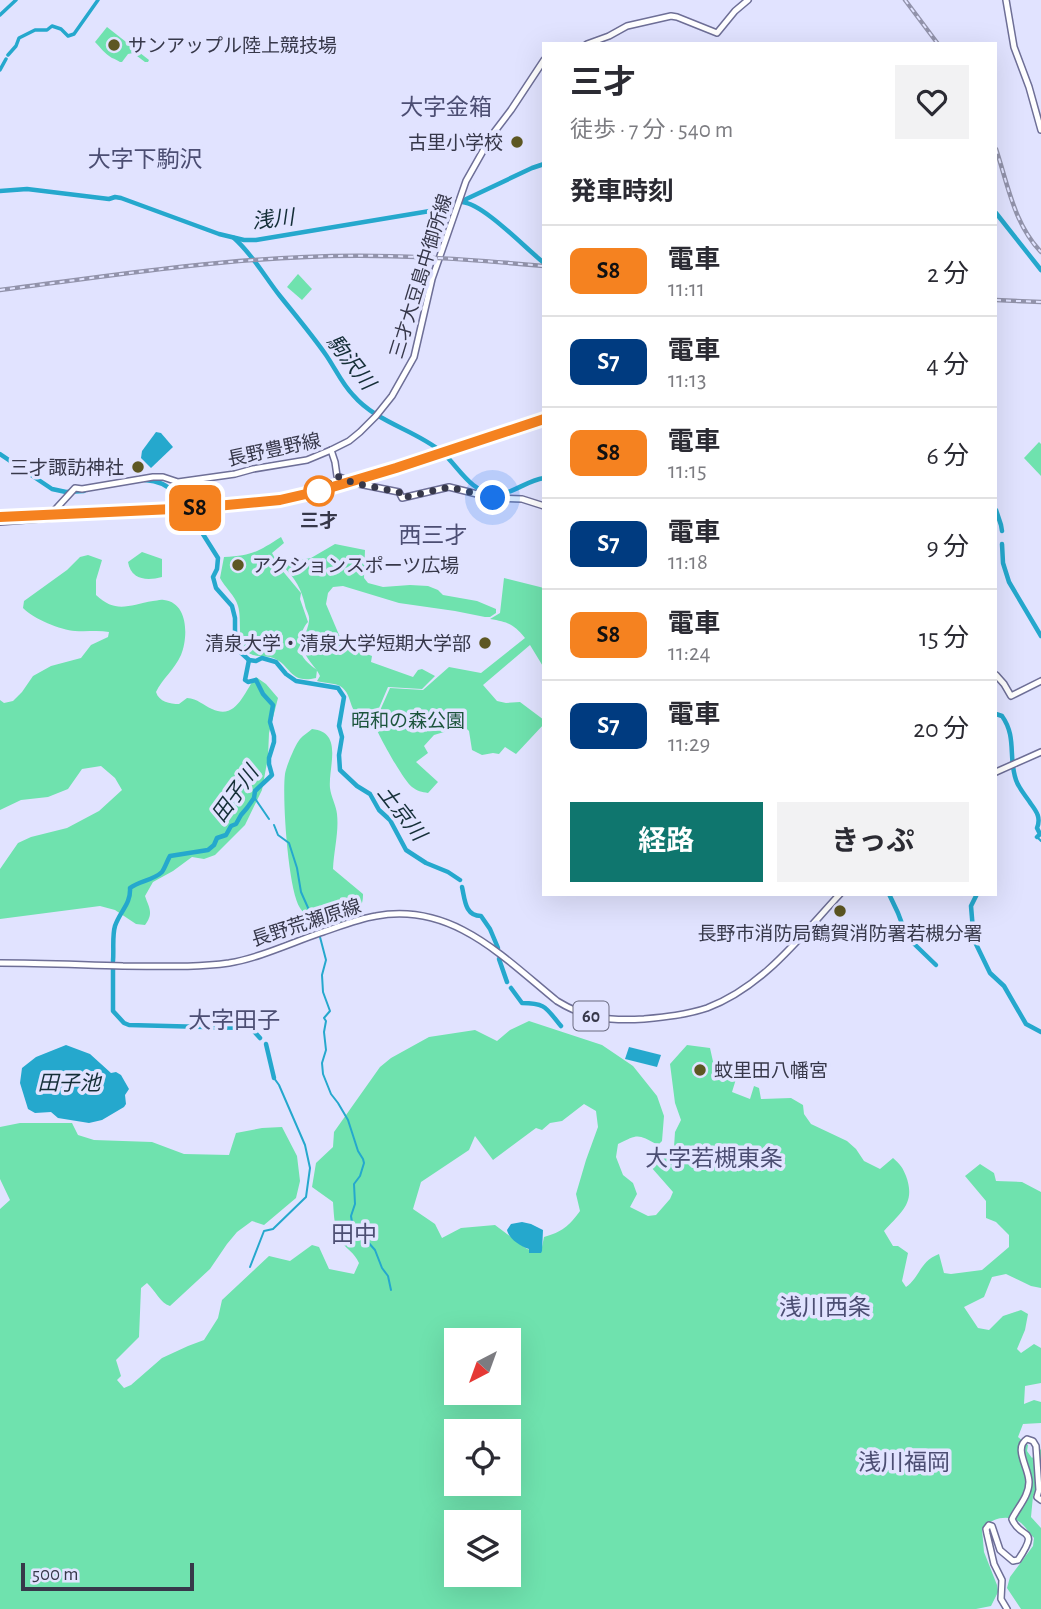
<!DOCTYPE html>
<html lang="ja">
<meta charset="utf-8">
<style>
body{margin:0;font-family:"Alegreya Sans","Noto Sans JP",sans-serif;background:#f2f2f3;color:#2b2b33;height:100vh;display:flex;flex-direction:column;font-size:26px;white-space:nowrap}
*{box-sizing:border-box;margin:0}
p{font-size:23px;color:#7c7c81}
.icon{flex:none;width:38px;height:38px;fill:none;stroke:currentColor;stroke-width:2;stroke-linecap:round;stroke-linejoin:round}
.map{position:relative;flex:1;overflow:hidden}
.drawer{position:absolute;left:542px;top:42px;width:455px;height:854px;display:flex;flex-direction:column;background:#fff;border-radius:0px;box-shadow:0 7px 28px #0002}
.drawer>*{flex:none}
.badge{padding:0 14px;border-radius:10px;font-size:24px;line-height:46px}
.needle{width:46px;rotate:221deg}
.buttons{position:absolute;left:444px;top:1328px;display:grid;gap:14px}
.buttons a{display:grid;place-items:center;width:77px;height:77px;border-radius:0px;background:#fff;box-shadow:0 7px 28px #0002;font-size:35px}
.scale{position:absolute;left:21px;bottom:18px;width:173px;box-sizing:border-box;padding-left:7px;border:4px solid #37384a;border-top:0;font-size:19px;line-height:24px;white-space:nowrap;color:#37384a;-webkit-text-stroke:5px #e1e3ff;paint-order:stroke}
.you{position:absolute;width:35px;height:35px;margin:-18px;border:5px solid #fff;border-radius:50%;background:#1a73e8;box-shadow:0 0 0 10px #1a73e833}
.map>.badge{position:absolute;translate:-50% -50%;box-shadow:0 0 0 4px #fff}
h2{padding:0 28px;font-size:26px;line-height:63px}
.round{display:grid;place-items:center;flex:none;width:74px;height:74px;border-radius:0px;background:#f2f2f3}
.summary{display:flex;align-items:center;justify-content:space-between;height:119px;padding:0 28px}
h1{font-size:33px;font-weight:700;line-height:52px}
.action{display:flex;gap:14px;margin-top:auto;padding:14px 28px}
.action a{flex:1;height:80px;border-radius:0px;background:#0f766e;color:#fff;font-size:28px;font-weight:700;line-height:80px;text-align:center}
.action a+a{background:#f2f2f3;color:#2b2b33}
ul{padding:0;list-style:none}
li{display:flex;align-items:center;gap:21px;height:91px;padding:0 28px;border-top:2px solid #e1e1e2}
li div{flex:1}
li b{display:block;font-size:26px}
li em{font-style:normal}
li .badge{min-width:77px;font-weight:700;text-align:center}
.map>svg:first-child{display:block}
.green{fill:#6fe2ae;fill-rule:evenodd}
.water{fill:#25a8cd}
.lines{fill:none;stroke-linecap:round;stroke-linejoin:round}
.stream{stroke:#25a8cd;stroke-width:2}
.canal{stroke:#25a8cd;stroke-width:3.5}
.river{stroke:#25a8cd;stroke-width:4.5}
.major-casing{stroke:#6e6f97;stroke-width:8}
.major{stroke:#fff;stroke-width:5}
.rail-casing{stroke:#9293ab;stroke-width:4.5}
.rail{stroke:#e1e3ff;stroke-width:2;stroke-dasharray:5;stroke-linecap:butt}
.line-casing{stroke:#fff;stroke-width:16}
.line{stroke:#f58220;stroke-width:10}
.walk{stroke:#37384a;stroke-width:7;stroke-dasharray:0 12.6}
.poi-dot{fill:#5d5723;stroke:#e1e3ff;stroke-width:2.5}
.stop-dot{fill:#fff;stroke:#f58220;stroke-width:3.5}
.labels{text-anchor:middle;stroke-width:7;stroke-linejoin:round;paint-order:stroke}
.shield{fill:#e1e3ff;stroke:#6a6b80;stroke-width:2}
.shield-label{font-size:18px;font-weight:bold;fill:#37384a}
.poi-label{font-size:19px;fill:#37384a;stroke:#e1e3ff;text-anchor:start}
.street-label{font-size:19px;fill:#37384a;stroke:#e1e3ff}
.stop-label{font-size:19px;font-weight:bold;fill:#37384a;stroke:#e1e3ff}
.park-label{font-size:19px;fill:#1d553d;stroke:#e1e3ff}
.water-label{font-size:21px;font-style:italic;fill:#142e37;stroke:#e1e3ff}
.quarter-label{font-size:23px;fill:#4c4e73;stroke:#e1e3ff}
</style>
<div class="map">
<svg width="1041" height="1609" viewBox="0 0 1041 1609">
<rect width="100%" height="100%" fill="#e1e3ff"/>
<g class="green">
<path d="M107 27 149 60 148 62H145L133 53 128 54 122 62H120C117 60 115 59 112 58 105 54 100 47 95 42Z"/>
<path d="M298 274 312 289 302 300 287 287Z"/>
<path d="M1039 442 1041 444V476L1024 458Z"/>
<path d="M281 537 284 543 272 553 281 569 301 593 300 599 308 622C300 630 298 647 303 657 306 662 313 667 317 670L316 678C288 685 291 662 270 657 261 655 251 658 245 649 237 638 242 619 238 606 235 595 225 588 220 578L224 557C252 556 259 551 281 537Z"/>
<path d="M335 544 365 550 364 578 368 583 383 587 410 585 428 586 438 590 443 595 477 601 496 609V613L490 617H485L455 611 399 603 343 586 333 587 328 593 326 604 342 642 346 646 372 656 371 662 413 677 418 670 422 669 435 676 422 689 388 687 373 722C344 716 356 696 340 686 335 683 324 683 317 681L320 676C316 667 308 661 305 653 300 641 308 631 309 621 310 615 306 611 305 605 301 588 296 580 284 567L294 561 311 558Z"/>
<path d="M142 552 162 559V577C147 581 131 580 128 562Z"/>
<path d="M88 555 102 560 96 580V595C116 614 129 605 153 601 156 601 160 599 164 600 189 603 188 638 181 655 175 669 162 679 156 692 159 702 170 704 179 704L187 698C198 699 203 705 212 709 237 721 244 691 256 677L266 684 278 698 269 733 268 757 262 790 245 825 215 855 204 859 192 857 173 871 153 882 145 896C149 908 154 913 145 925L136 924 115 910 100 906 0 919V869L18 843 31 837 67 828 99 811 122 790 115 778 101 766 82 769 68 789 48 797 21 800 0 810V700L4 703 13 701 22 692 33 676 51 666 81 658 91 645 108 637 109 632C98 630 87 632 75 631 61 630 33 619 23 608L24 601 67 570 80 557Z"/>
<path d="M504 578 544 588V668L530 645 483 685 497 701 506 703 520 702 544 720V724L516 754 505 747 499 754 493 753 482 755 472 750 469 731 464 726 434 735 424 746 428 753 416 762 438 782 428 793C422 792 417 791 412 787 403 780 379 736 374 724L390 688 423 690 449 667 481 673 525 638C514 624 508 622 490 619L500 613Z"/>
<path d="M312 729C344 732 328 767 330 788 331 797 336 805 337 814 339 832 334 850 333 869L363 894C364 928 317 935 300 908 288 890 282 797 285 774 286 767 295 745 300 739 303 735 309 732 312 729Z"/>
<path d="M529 1021 602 1045 633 1066 657 1096 664 1116 662 1141 658 1145C637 1134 639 1134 618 1144L616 1157 623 1175 633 1183 637 1194 630 1207 648 1216 656 1215 670 1199 673 1192 651 1167 674 1147 675 1132 681 1120 675 1103 670 1064 687 1045 710 1048 714 1066 728 1071 736 1079 732 1092 750 1099 754 1086 759 1088 761 1099 791 1098 803 1105 804 1114 811 1124 847 1141 856 1149 864 1161 880 1169 893 1158C900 1164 903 1168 906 1176 916 1203 901 1212 884 1231L893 1246H898L908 1253 902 1281 906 1287C920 1277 920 1261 939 1254L944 1273 951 1274 982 1270 1009 1247V1235L996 1222 986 1218V1201L965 1176 980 1164 994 1173 996 1181 1022 1182 1041 1192V1288L1031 1286 1006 1274 992 1277 984 1297 964 1307 978 1328 989 1330 1003 1316 1021 1310 1028 1314 1025 1330 1017 1349 1021 1353 1034 1344 1041 1348V1383L1025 1386 1024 1404 1034 1400 1041 1402V1423L1023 1424 1018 1437 1028 1445 1027 1451 1032 1458 1041 1449V1485L1033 1496 1031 1517 1041 1528V1609H1021L1007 1588 1010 1577 1033 1546 1034 1538C1029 1533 1024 1524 1018 1521 1006 1514 990 1519 982 1529L984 1552 997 1585 998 1592 991 1606 976 1609H0V1209L10 1200 0 1179V1127L20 1123H72L78 1135 94 1140 152 1142 184 1154 229 1155 236 1133 262 1128 282 1127 297 1156 300 1181 296 1198 264 1225 252 1221 237 1232 227 1244 210 1269 170 1306C160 1303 155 1290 147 1283L141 1288 139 1337 116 1360 121 1376 117 1380 124 1388 131 1385 162 1358 188 1346 204 1340 218 1318 222 1300 269 1256 290 1261 312 1245 319 1247 329 1269 354 1274 359 1263C354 1252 347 1250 341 1241 334 1229 334 1216 333 1202L312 1187 316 1163 333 1147 334 1132 380 1067 391 1058 429 1037 475 1030 497 1041 510 1030ZM584 1104 596 1111 598 1127 586 1160 576 1194 580 1211C569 1226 562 1232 544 1237L542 1247 537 1251 527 1249 495 1225 461 1228 442 1238 435 1224 413 1209 421 1182 469 1150 475 1136 493 1160 536 1128 542 1130 550 1123 562 1121ZM457 1340H509V1393H457ZM457 1432H509V1484H457ZM457 1522H509V1575H457Z"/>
</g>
<g class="water">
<path d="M156 432 161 433 173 447 151 468 141 458 142 451Z"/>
<path d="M66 1045 90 1054 111 1073 116 1072 121 1075 129 1089 125 1095 126 1104 124 1107 102 1120 89 1123 58 1118 51 1112 35 1113 28 1109 20 1083 22 1068 36 1057Z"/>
<path d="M629 1047 661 1055 657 1067 625 1059Z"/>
<path d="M522 1222 531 1224 543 1230 542 1251 541 1253H529V1249C520 1246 509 1239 507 1230L511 1224Z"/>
</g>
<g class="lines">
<g class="stream">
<path d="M254 797 269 819"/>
<path d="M274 825 278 835 289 843 297 868 301 892 309 910 317 922 319 931"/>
<path d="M1037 837 1041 841"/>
<path d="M320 937 326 960 322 975 323 992 330 1011 324 1018 326 1021 324 1032 326 1050 322 1063 323 1074 331 1094 338 1103 348 1120 358 1151 363 1159 364 1163 360 1176 354 1184 355 1204 351 1216 353 1228 358 1236 367 1241 375 1250 382 1268 388 1276 391 1290"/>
<path d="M250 1267 264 1231 273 1229 306 1197 310 1168 305 1145 279 1085 274 1078"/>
</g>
<g class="canal">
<path d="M0 15 16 0"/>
<path d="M8 55 16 46 19 38 35 30H47L52 26 61 29 68 36 74 34 98 0"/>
<path d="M0 70 6 59"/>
</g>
<g class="river">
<path d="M0 191 27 189 109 199 115 197 121 198 219 234 244 240H256L442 209 460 202 532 168 544 164"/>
<path d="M462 202C484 204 525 248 544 263"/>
<path d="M996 213 1041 270"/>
<path d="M234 238C253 255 265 277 280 296 296 316 312 335 326 355 335 368 342 384 353 395 377 423 414 429 442 452 458 466 471 493 495 494 512 495 525 481 544 478"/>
<path d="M0 454 52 489 66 492 84 491"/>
<path d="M145 480C174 482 179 498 186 522L201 531 218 558 217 569 213 577 216 588 232 606 235 618V642L237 649 249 660"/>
<path d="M996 510 1001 525 1002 531"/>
<path d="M1002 544 1003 563 1009 582 1041 636"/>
<path d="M249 660 256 661 262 658 276 662 286 674 296 681 338 688 344 697 339 726 342 737 339 755 340 770 357 786 370 794 379 810 390 820 406 850 426 863 448 872 460 880"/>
<path d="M996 714 1002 716C1017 737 1008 757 1016 780 1019 789 1026 796 1031 804 1037 812 1041 818 1037 828L1040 834 1037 837"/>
<path d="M462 887C465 900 465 916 481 916L490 929 498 948"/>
<path d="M889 894 898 913 907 937 936 965"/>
<path d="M973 930 971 906 977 894"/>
<path d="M975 942 990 973 1004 986 1026 1024 1041 1032"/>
<path d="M499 959 507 982"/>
<path d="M113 961C114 950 112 936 115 926 120 911 131 904 130 888 139 881 154 880 162 872 165 868 167 861 170 856L208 850 214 845 217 838 226 835 231 826 236 824 241 815 247 808 254 798 255 791 272 775 269 764V758L274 742V736L270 722 273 705 263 694 256 680 248 682 245 680 249 660"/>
<path d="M113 969V1011L124 1023 129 1025 243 1028"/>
<path d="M511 988 522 1003C546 1003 546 1008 561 1026"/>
<path d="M251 1028 260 1038"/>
<path d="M266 1044 274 1078"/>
</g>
<g class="major-casing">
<g id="major">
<path d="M1006 0 1014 47 1029 87 1041 130"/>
<path d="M587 44 609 36 627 26 671 16 677 17 717 33 735 11 748 0"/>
<path d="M331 450 335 462 337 476 354 483 399 492 402 498 449 487 493 498 522 499 544 506"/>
<path d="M0 522 51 518 53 512 75 488 82 489 153 477H163L178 482 235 474 253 469 307 460 331 450 349 441 360 432 376 416 392 396 414 357 432 279 466 181 492 135 511 110 544 60"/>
<path d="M996 675 1004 684 1011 696 1041 681"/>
<path d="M996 772 1041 752"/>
<path d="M0 963C41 963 82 965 123 966 158 966 194 968 229 963 259 958 291 943 320 933 338 927 357 919 376 916 452 902 503 957 557 1001 586 1019 610 1021 644 1019 665 1017 686 1015 707 1008 763 987 800 937 840 894"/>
<path d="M1007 1609 1001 1599 1002 1580 994 1564 987 1534 986 1529 989 1525 992 1526 1000 1550 1013 1561 1018 1560C1041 1526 1020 1540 1012 1519 1018 1507 1029 1496 1029 1482 1029 1468 1013 1448 1027 1439L1033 1441 1036 1446 1039 1490 1037 1497 1041 1500"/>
</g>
</g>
<use href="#major" class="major"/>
<g class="rail-casing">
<g id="rail">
<path d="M905 0 938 44"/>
<path d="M996 149C1008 185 1014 224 1041 252"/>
<path d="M0 290C102 277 203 261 306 257 386 253 465 259 544 266"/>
<path d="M996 300 1041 302"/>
<path d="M0 517 257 505 292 500 325 491 544 419"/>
</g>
</g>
<use href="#rail" class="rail"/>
</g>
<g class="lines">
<g class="line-casing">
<path id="line" d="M0 517 195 508 280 500 319 491 396 468 544 419"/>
</g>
<use href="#line" class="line"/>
<path class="walk" d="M319 491 337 476 354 483 399 492 402 498 449 487 493 498"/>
</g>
<g class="poi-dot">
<circle cx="114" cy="45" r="7"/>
<circle cx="517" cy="142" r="7"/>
<circle cx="138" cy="467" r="7"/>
<circle cx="238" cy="565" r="7"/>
<circle cx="485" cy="643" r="7"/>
<circle cx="840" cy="911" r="7"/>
<circle cx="700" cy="1070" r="7"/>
</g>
<circle class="stop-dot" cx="319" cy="491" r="14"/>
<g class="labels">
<rect class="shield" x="573.5" y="1001.5" width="35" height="29" rx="5"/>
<g class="shield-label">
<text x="591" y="1022">60</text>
</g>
<g class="poi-label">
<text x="128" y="52">サンアップル陸上競技場</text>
<text x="503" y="149" text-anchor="end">古里小学校</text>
<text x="124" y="474" text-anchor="end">三才諏訪神社</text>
<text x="252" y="572">アクションスポーツ広場</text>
<text x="471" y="650" text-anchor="end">清泉大学・清泉大学短期大学部</text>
<text x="840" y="940" text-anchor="middle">長野市消防局鶴賀消防署若槻分署</text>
<text x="714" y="1077">蚊里田八幡宮</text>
</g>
<g class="street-label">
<text transform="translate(420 276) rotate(-73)" y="7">三才大豆島中御所線</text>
<text transform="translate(274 449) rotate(-12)" y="7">長野豊野線</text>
<text transform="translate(306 922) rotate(-18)" y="7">長野荒瀬原線</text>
</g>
<g class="stop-label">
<text x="319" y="527">三才</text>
</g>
<g class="park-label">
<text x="408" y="727">昭和の森公園</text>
</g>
<g class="water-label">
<text transform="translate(273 219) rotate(-6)" y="7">浅川</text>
<text transform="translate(351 362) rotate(52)" y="7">駒沢川</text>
<text transform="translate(235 794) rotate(-54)" y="7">田子川</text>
<text transform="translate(402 813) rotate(52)" y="7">土京川</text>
<text x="69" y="1090">田子池</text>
</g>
<g class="quarter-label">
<text x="446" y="115">大字金箱</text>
<text x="145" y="167">大字下駒沢</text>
<text x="433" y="543">西三才</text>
<text x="234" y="1028">大字田子</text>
<text x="714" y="1166">大字若槻東条</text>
<text x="354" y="1242">田中</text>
<text x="825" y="1315">浅川西条</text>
<text x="904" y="1470">浅川福岡</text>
</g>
</g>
</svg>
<div class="buttons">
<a><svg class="needle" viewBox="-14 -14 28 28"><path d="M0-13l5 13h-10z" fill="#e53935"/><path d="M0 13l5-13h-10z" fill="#7c7c81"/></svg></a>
<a><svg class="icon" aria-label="locate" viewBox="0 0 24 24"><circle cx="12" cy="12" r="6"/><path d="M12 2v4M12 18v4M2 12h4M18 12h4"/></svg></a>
<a><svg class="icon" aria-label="layers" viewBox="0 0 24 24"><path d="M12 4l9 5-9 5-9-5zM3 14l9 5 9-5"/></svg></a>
</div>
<div class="scale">500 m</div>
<div class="you" style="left:493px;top:498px"></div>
<b class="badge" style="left:195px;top:508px;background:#f58220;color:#111">S8</b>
<section class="drawer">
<div class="summary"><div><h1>三才</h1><p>徒歩 · 7 分 · 540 m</p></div><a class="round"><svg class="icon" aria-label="heart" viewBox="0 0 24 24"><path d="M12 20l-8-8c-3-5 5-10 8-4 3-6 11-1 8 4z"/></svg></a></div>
<h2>発車時刻</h2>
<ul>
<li><span class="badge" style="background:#f58220;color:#111">S8</span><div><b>電車</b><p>11:11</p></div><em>2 分</em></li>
<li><span class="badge" style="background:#003b80;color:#fff">S7</span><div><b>電車</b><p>11:13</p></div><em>4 分</em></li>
<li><span class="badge" style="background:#f58220;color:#111">S8</span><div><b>電車</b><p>11:15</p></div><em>6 分</em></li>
<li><span class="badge" style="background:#003b80;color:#fff">S7</span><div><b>電車</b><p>11:18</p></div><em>9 分</em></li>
<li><span class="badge" style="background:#f58220;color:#111">S8</span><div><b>電車</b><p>11:24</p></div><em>15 分</em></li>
<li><span class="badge" style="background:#003b80;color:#fff">S7</span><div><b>電車</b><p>11:29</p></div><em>20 分</em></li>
</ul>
<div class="action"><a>経路</a><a>きっぷ</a></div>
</section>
</div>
